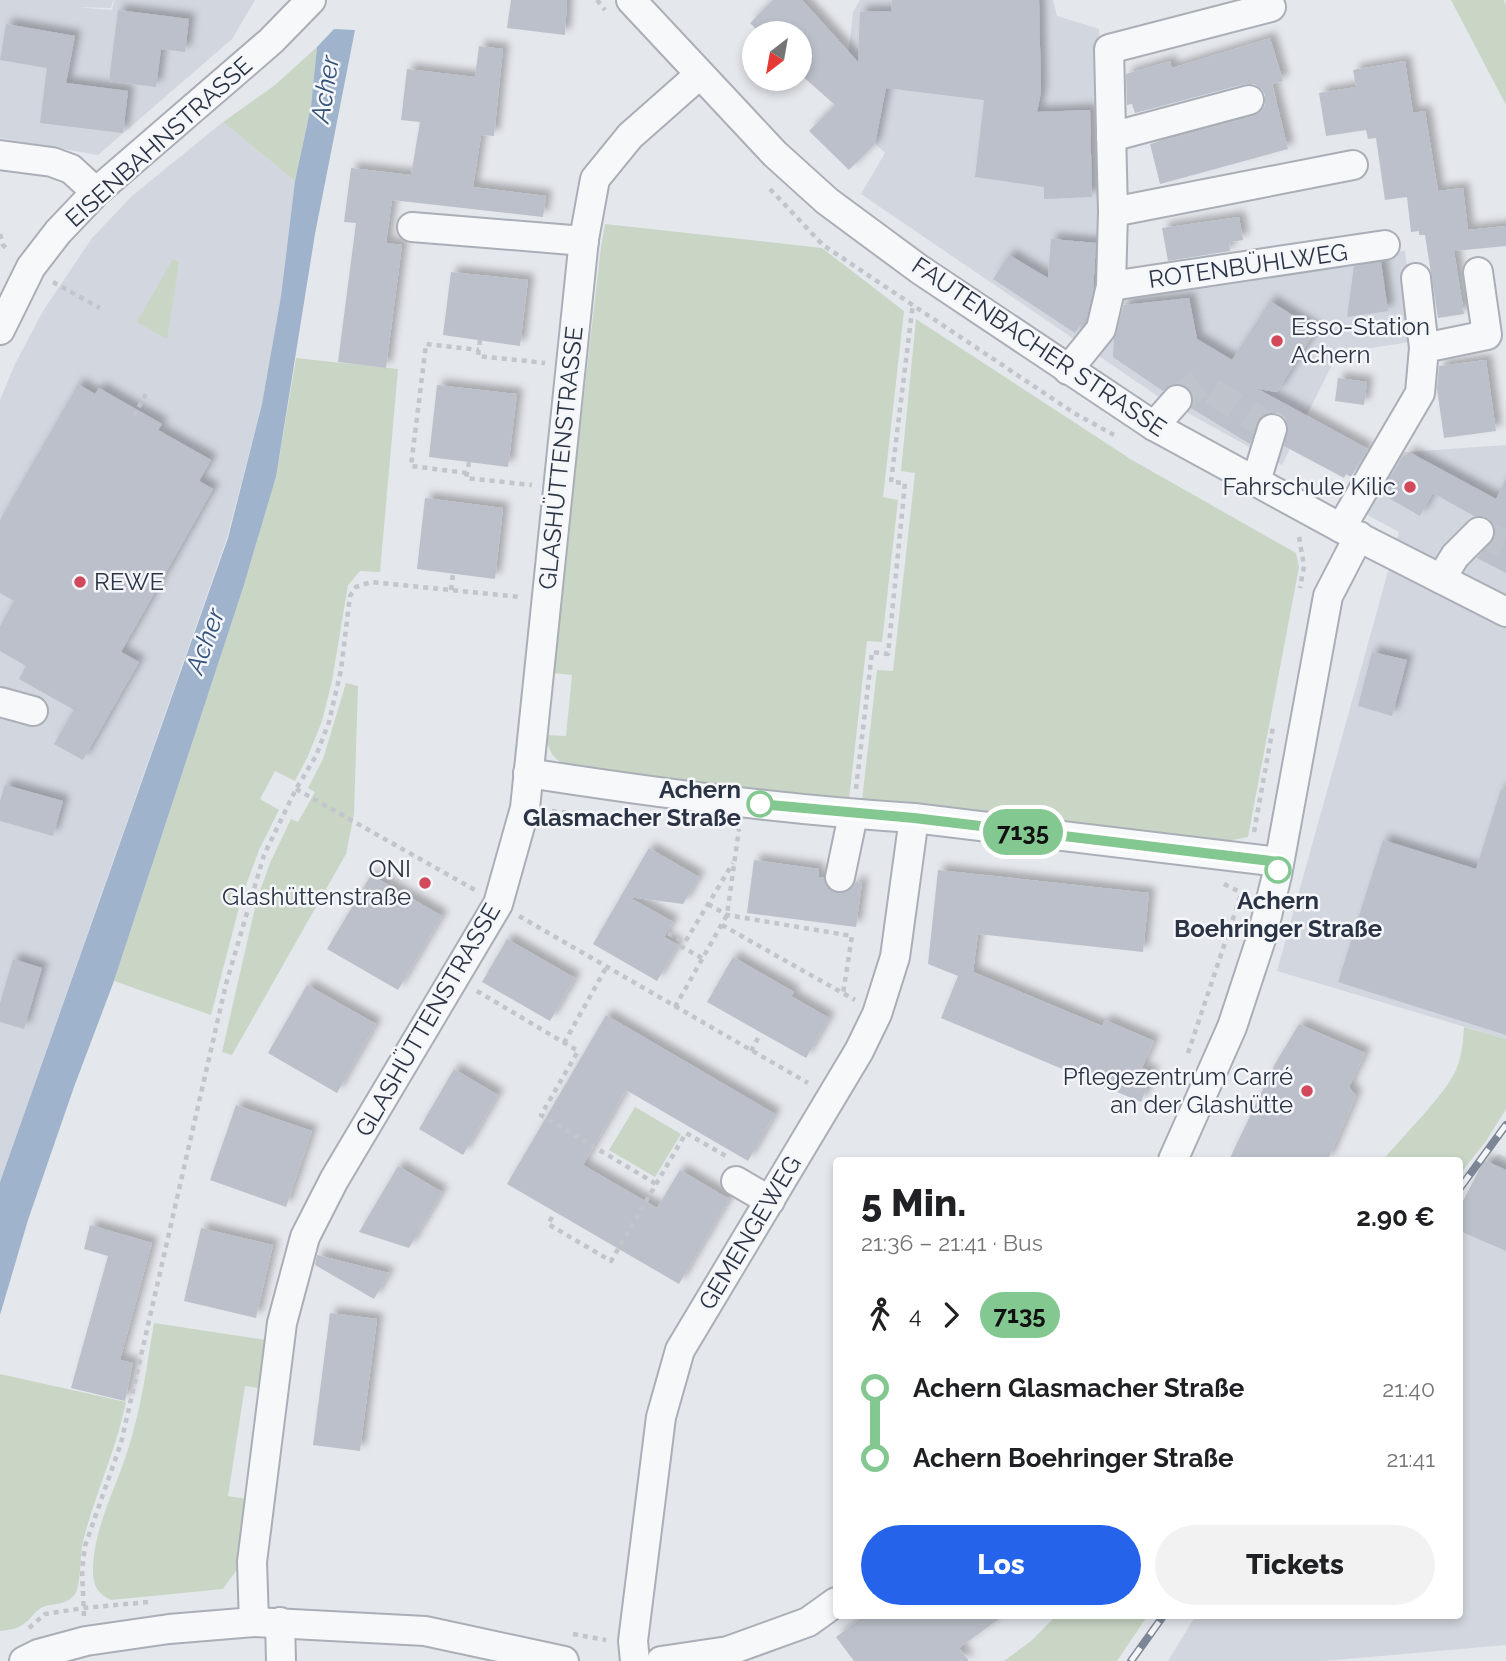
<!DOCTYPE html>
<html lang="de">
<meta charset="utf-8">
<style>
body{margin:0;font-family:Raleway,sans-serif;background:#f2f2f2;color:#202124;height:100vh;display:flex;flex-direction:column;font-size:26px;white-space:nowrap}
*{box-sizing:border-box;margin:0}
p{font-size:23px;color:#757577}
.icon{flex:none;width:38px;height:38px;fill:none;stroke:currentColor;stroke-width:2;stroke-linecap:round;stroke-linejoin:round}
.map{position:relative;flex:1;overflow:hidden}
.side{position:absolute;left:833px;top:1157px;width:630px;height:462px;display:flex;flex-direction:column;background:#fff;border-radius:7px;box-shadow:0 4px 10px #0003}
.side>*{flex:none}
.badge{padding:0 14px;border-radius:23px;font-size:24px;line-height:46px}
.needle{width:46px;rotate:211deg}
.controls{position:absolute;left:742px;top:21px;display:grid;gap:14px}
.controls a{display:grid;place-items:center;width:70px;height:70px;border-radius:50%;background:#fff;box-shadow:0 4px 10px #0003;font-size:35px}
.map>.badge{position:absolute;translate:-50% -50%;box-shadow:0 0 0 4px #fff}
.legs{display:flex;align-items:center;gap:10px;height:77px;padding:0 28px;font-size:23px}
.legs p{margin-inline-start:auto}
.summary{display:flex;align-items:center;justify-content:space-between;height:119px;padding:0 28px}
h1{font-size:38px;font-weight:800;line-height:52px}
.primary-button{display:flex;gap:14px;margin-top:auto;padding:14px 28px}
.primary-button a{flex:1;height:80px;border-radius:42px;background:#2563eb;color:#fff;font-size:28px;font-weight:800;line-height:80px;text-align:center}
.primary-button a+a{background:#f2f2f2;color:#202124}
ul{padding:0 28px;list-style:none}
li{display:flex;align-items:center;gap:24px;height:70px;font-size:26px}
li i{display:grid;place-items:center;width:10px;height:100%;margin:0 9px;background:currentColor}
li i::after{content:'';width:18px;height:18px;margin:-9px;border:5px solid;border-radius:50%;background:#fff}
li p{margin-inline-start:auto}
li:first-child i{background:linear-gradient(#0000 50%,currentColor 0)}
li:last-child i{background:linear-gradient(currentColor 50%,#0000 0)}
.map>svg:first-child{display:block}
.built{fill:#d2d6de}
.green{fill:#c9d6c5}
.water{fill:#9fb4cc}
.building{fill:#bbc0ca;filter:url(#shadow)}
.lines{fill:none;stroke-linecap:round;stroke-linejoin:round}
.minor-tunnel{stroke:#bfc3cb;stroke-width:28;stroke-dasharray:28 14;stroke-linecap:butt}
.minor-casing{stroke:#a9aeb7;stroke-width:32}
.path{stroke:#c2c5cb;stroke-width:4.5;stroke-dasharray:5 5;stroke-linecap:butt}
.minor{stroke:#f7f8fa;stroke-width:28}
.rail-casing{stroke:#7d8696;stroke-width:8}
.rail{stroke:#f4f6f9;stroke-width:5;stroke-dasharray:16;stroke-linecap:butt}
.line-1-casing{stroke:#fff;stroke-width:16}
.line-1{stroke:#84c891;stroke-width:10}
.poi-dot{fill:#d1495b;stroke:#f4f6f9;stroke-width:2.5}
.stop-1-dot{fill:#fff;stroke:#84c891;stroke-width:3.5}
.labels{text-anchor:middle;stroke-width:5;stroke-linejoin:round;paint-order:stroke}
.street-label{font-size:24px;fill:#2b3445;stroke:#f4f6f9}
.poi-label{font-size:24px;fill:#2b3445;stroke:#f4f6f9;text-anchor:end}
.stop-label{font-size:24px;font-weight:bold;fill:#2b3445;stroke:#f4f6f9;text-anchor:end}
.water-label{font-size:26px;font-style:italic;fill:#34527a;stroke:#f4f6f9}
</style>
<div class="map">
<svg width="1506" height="1661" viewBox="0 0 1506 1661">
<defs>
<filter id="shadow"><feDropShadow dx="6" dy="-6" stdDeviation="3.5" flood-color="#0004"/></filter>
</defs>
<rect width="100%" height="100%" fill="#e4e7ec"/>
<g class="built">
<path d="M0 0H113L111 8 75 7 112 10 114 0H255L232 39 98 155 0 138Z"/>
<path d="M860 0H1053L1057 16 1099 29 1106 290 1405 251 1417 341 1338 353 1282 465 1159 397 861 194 885 153 842 111 853 12Z"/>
<path d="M223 122 295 181 281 296 262 404 227 538 0 1182V400L15 364 43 311 92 238 133 195Z"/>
<path d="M1506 445V1039L1277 971 1399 532 1360 511 1392 453Z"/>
<path d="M1498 1154 1506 1157V1645L1324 1661H1168L1196 1615H1460V1205Z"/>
</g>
<g class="green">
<path d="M1451 0H1504L1506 6V105Z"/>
<path d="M317 47 311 106 295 181 223 122 275 85Z"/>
<path d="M605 224 822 248 904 311 883 497 898 500 882 642 867 641 849 799 575 769C554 760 551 757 545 735L566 736 572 675 552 673 601 247Z"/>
<path d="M173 259 179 262 167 339 137 322Z"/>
<path d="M916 319 1132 460 1296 553 1299 567 1248 837 1227 841 862 800 877 670 893 671 915 473 901 471Z"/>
<path d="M296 358 398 369 380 572 360 571 348 585 332 681 322 721 308 756 295 781 275 771 260 799 279 810 259 850 242 896 211 1015 114 981 243 588 276 477Z"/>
<path d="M346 683 358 686 354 814 346 854 232 1055 222 1052 257 899 270 863 291 819 298 822 315 792 308 788 323 759Z"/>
<path d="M1464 1027 1506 1039V1109L1486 1141 1460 1174V1160H1383C1403 1136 1444 1096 1456 1070 1462 1056 1463 1042 1464 1027Z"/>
<path d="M635 1107 681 1134 655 1177 609 1150Z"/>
<path d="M154 1323 272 1341 264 1389 245 1386 228 1496 247 1499 238 1568 223 1589 111 1600C98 1594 93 1586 93 1571 93 1527 118 1485 130 1443 142 1404 147 1363 154 1323Z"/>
<path d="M0 1374 126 1402C116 1450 95 1494 83 1541 80 1554 81 1586 75 1594 66 1607 52 1602 41 1608 34 1612 31 1619 25 1623 18 1629 9 1630 0 1631Z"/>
<path d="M1057 1615H1148L1117 1661H1004L1031 1641Z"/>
</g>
<path class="water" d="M334 29 355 30 315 234 276 477 243 588 114 981 74 1087 28 1220 0 1315V1182L228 538 262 404 281 296 295 181 311 106 317 47Z"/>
<g class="building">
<path d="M511 0H567L565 35 507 28Z"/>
<path d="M773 0H802L858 62 860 12 891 11 892 0H1039L1041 92 1037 112 1090 110 1092 197 1044 199V187L975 177 984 100 886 88 875 144 849 170 809 131 835 105 800 74V33H760L750 23Z"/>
<path d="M118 10 189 19 185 52 161 49 156 87 109 81Z"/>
<path d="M6 24 75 36 66 83 128 91 123 133 40 123 47 68 0 60Z"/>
<path d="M1270 38 1283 81 1272 84 1288 149 1160 184 1150 144 1254 116 1261 111 1265 105V95L1261 89 1254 84H1245L1135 113 1132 104 1127 105 1126 74 1170 61 1172 68Z"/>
<path d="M479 46 503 49 494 136 481 135 473 187 546 196 543 217 392 200 386 243 402 245 386 368 338 362 356 223 344 222 351 168 411 175 420 122 401 120 407 69 475 77Z"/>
<path d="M1405 61 1413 113 1425 111 1438 191 1463 188 1468 230 1506 226V246L1454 251 1464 314 1438 318 1425 235H1419V231L1411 232 1407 197 1385 200 1376 138 1368 139 1366 130 1326 136 1319 93 1356 87 1353 70Z"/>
<path d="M1239 217 1243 240 1229 242 1230 251 1168 261 1162 228Z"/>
<path d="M1051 239 1096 243 1093 292 1087 316 1075 333 993 279 1009 255 1048 278Z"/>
<path d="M1381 262 1388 311 1347 317 1354 266Z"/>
<path d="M451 272 528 280 520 346 443 335Z"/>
<path d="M1189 298 1197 339 1232 360 1270 301 1316 330 1277 392 1258 389 1368 449 1351 477 1346 474 1344 478 1284 446 1288 426 1285 418 1278 413H1268L1260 417 1250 444 1191 408 1193 395 1187 387 1180 384H1172L1163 391 1113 357 1114 339 1124 305Z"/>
<path d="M1486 360 1496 431 1444 438 1437 389 1439 366Z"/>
<path d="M1338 378 1367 382 1364 405 1335 401Z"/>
<path d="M78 384 95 394 99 388 162 424 158 430 211 460 199 481 213 489 121 652 139 662 83 760 54 744 74 710 19 679 26 666 0 651V626L14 601 0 593V520Z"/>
<path d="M437 385 517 394 508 467 429 457Z"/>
<path d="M1409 452 1496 499 1506 479V573L1477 558 1495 537V527L1490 520 1483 516H1474L1433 493 1420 516 1380 493 1400 461 1403 462Z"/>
<path d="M425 498 503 508 495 579 417 569Z"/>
<path d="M1372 652 1407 660 1392 716 1358 706Z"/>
<path d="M5 785 63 801 53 836 0 821V801Z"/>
<path d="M1501 789 1506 790V1035L1338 982 1383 840 1476 869Z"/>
<path d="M649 848 699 877 683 904 629 897 673 922 664 937 678 945 657 981 593 944Z"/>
<path d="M754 860 819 869 818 877 824 878 828 889 836 893 846 892 852 889 856 882 862 883 856 927 747 913Z"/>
<path d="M938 870 1149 893 1143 952 978 934 973 972 1102 1026 1105 1020 1154 1041 1142 1068 1153 1072 1141 1102 941 1018 958 976 928 964Z"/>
<path d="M371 875 442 916 398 990 327 949Z"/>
<path d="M507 939 575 978 550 1021 482 982Z"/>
<path d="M733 957 794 992 791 996 829 1018 806 1058 707 1002Z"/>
<path d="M13 959 42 968 24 1029 0 1022V1003Z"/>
<path d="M307 985 376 1024 337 1093 268 1053Z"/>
<path d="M606 1015 775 1114 748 1161 626 1090 583 1165 657 1208 680 1170 729 1199 679 1284 507 1184Z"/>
<path d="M1299 1024 1365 1053 1349 1087 1356 1096 1328 1160H1229L1275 1064Z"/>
<path d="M454 1069 498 1095 463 1155 419 1129Z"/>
<path d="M236 1105 312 1131 286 1207 210 1180Z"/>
<path d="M1484 1160 1506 1170V1251L1460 1231V1207Z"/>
<path d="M398 1166 442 1192 409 1248 359 1232Z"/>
<path d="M90 1225 152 1243 120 1360 133 1363 125 1401 71 1388 108 1256 84 1249Z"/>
<path d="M201 1228 273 1245 256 1318 184 1301Z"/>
<path d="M317 1255 389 1273 374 1299 315 1265Z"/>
<path d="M330 1313 377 1319 360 1451 313 1445Z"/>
<path d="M866 1615H1004L959 1648 969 1661H854L836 1637Z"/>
</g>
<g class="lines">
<g class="minor-tunnel">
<path d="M1177 400 1200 384 1272 429"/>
<path d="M1479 532 1506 545"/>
</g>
<g class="minor-casing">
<g id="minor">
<path d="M631 0 775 154 827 201 919 269 1154 426 1341 528 1506 612"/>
<path d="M1111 137 1249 100"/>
<path d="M0 155 52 162 71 169 96 192"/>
<path d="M1113 212 1353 165"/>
<path d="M412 227 584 241"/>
<path d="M1416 278 1424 348"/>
<path d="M1111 286 1385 245"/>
<path d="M0 330 31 267 58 232 96 192 271 41 311 0"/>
<path d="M1068 370 1101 329 1111 286 1113 212 1109 49 1271 7"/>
<path d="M1154 426 1177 400"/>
<path d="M1256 481 1272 429"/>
<path d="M1341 528 1420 393 1424 348 1487 335 1478 272"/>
<path d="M1441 579 1455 556 1479 532"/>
<path d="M0 702 33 711"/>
<path d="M528 773C656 793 784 810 914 818L1279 862"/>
<path d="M840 877 853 815"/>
<path d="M1173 1160 1232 1027 1262 936 1277 875 1328 596 1359 536"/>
<path d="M736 1181 770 1201"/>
<path d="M254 1622 252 1562 282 1323 305 1237 334 1180 498 904 525 808 584 239 595 179 630 136 699 75"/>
<path d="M280 1622 281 1661"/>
<path d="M24 1661 38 1654 86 1641 169 1629 254 1622 425 1631 564 1661"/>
<path d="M635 1661 633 1641 661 1417 680 1350 859 1051 877 1014 895 957 914 818"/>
<path d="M661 1661 728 1651 808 1622 836 1602"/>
</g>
</g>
<g class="path">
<path d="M597 0 605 10"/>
<path d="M770 189 823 245 1074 413 1114 435"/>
<path d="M0 234 3 245 9 251"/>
<path d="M53 282 100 308"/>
<path d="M480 340 478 356 545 363"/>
<path d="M134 416 148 390"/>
<path d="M469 462 466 478 532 485"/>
<path d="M467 473 411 466 426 344 479 350"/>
<path d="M1299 537 1304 566 1300 588"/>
<path d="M451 590 453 574"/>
<path d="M296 789 475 890"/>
<path d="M856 789 872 652 888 654 905 483 891 482 913 303"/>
<path d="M552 811 634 819"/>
<path d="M1254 832 1273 727"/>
<path d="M1224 884 1242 893"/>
<path d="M708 904 727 915 852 936 843 994"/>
<path d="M519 916 808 1083"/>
<path d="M722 925 855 1000"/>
<path d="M668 933 685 942"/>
<path d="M702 958 682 947 733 863"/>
<path d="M477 991 578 1051 541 1115 656 1184"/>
<path d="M675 1007 727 915 739 829"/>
<path d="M564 1043 606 968"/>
<path d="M751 1051 758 1038"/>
<path d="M1188 1053 1242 892"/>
<path d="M552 1217 548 1224 611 1261 686 1133 726 1156"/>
<path d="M84 1616 82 1570 85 1546 121 1443 226 984 264 855 296 789 316 756 329 722 341 670 350 596 356 587 371 582 520 597"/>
<path d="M29 1628 45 1614 84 1608 148 1602"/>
<path d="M573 1634 606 1640"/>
</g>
<use href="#minor" class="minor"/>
<g class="rail-casing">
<g id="rail">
<path d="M1460 1188 1506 1125"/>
<path d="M1131 1661 1164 1615"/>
</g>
</g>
<use href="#rail" class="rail"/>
</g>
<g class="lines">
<g class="line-1-casing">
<path id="line-1" d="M760 804 914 818 1279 862 1278 870"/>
</g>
<use href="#line-1" class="line-1"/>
</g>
<g class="poi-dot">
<circle cx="1277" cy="341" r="7"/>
<circle cx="1410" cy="487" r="7"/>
<circle cx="80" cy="582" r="7"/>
<circle cx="425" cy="883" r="7"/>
<circle cx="1307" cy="1091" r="7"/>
</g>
<g class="stop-1-dot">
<circle cx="760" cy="804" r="12"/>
<circle cx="1278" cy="870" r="12"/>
</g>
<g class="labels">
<g class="street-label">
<text transform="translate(159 142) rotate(-42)" y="8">EISENBAHNSTRASSE</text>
<text transform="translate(1248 266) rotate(-8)" y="8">ROTENBÜHLWEG</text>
<text transform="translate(1039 347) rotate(34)" y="8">FAUTENBACHER STRASSE</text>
<text transform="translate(561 458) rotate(-84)" y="8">GLASHÜTTENSTRASSE</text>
<text transform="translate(428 1020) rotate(-60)" y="8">GLASHÜTTENSTRASSE</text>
<text transform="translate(750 1233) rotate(-59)" y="8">GEMENGEWEG</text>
</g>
<g class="poi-label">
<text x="1291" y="335" text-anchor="start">Esso-Station<tspan x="1291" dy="28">Achern</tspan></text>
<text x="1396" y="495">Fahrschule Kilic</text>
<text x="94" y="590" text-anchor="start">REWE</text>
<text x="411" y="877">ONI<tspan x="411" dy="28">Glashüttenstraße</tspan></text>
<text x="1293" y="1085">Pflegezentrum Carré<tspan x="1293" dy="28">an der Glashütte</tspan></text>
</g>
<g class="stop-label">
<text x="741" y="798">Achern<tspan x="741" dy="28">Glasmacher Straße</tspan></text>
<text x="1278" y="909" text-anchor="middle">Achern<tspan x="1278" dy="28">Boehringer Straße</tspan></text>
</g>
<g class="water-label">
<text transform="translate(325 89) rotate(-81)" y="9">Acher</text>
<text transform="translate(205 641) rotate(-70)" y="9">Acher</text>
</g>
</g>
</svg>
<div class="controls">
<a><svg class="needle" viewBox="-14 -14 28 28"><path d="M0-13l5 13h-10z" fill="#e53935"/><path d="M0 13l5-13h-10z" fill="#757577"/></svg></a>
</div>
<b class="badge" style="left:1023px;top:832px;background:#84c891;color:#111">7135</b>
<section class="side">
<div class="summary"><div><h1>5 Min.</h1><p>21:36 – 21:41 · Bus</p></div><b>2.90 €</b></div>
<div class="legs"><svg class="icon" aria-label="walk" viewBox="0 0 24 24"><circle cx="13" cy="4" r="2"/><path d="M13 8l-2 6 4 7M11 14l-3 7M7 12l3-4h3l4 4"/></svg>4<svg class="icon" aria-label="forward" viewBox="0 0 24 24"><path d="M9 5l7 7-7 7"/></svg><b class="badge" style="background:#84c891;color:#111">7135</b></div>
<ul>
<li><i style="color:#84c891"></i><b>Achern Glasmacher Straße</b><p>21:40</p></li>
<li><i style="color:#84c891"></i><b>Achern Boehringer Straße</b><p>21:41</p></li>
</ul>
<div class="primary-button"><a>Los</a><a>Tickets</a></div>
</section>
</div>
